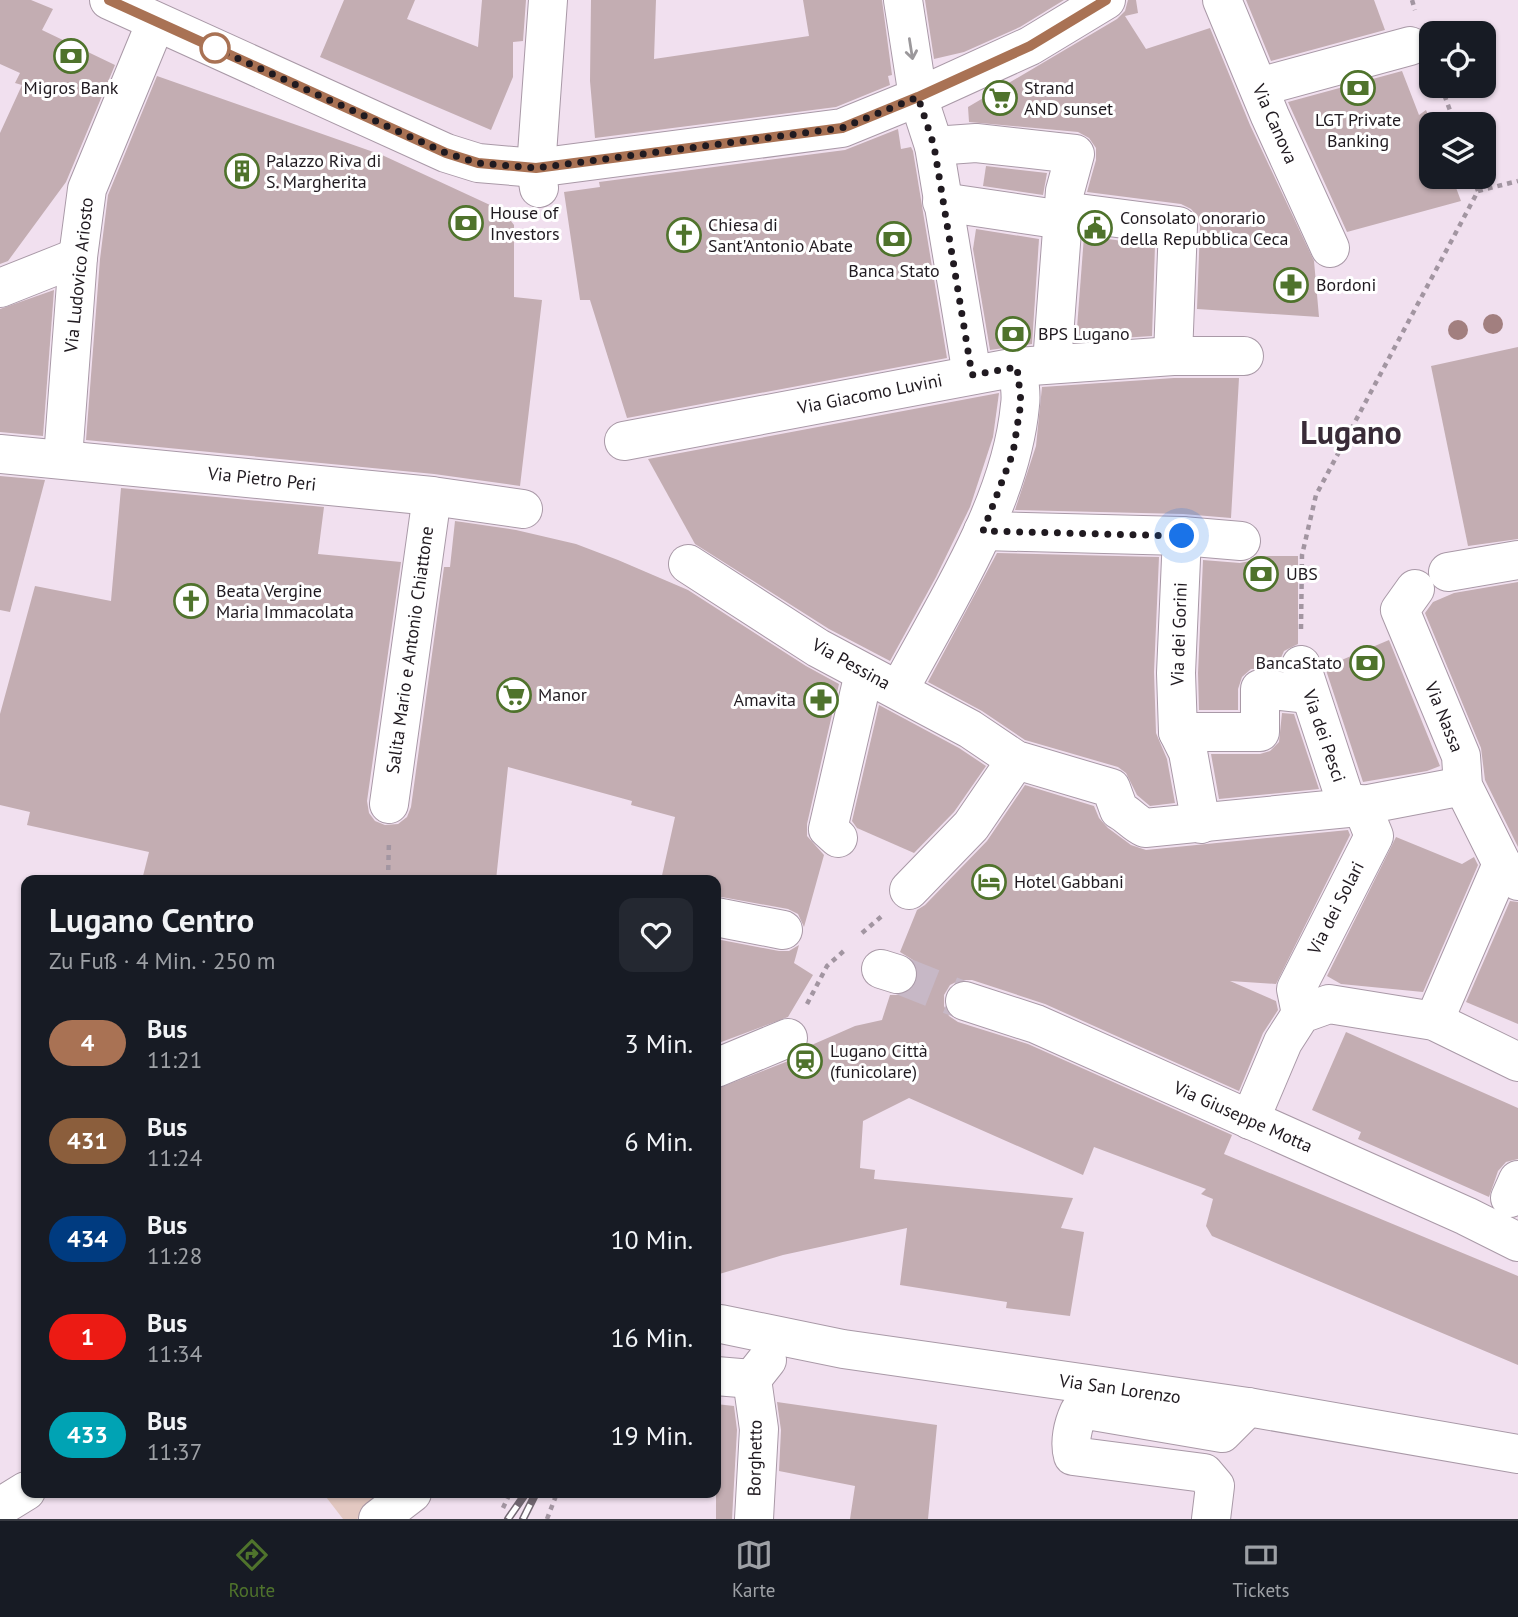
<!DOCTYPE html>
<html lang="de">
<meta charset="utf-8">
<style>
body{margin:0;font-family:"PT Sans",sans-serif;background:#242831;color:#f1f3f6;height:100vh;display:flex;flex-direction:column;font-size:26px;white-space:nowrap}
*{box-sizing:border-box;margin:0}
p{font-size:23px;color:#9ea1a6}
.icon{flex:none;width:38px;height:38px;fill:none;stroke:currentColor;stroke-width:2;stroke-linecap:round;stroke-linejoin:round}
.map{position:relative;flex:1;overflow:hidden}
.sheet{position:absolute;left:21px;top:875px;width:700px;height:623px;display:flex;flex-direction:column;background:#171b24;border-radius:14px;box-shadow:0 2px 5px #0004}
.sheet>*{flex:none}
.badge{padding:0 14px;border-radius:23px;font-size:24px;line-height:46px}
.tools{position:absolute;left:1419px;top:21px;display:grid;gap:14px}
.tools a{display:grid;place-items:center;width:77px;height:77px;border-radius:14px;background:#171b24;box-shadow:0 2px 5px #0004;font-size:35px}
.you{position:absolute;width:35px;height:35px;margin:-18px;border:5px solid #fff;border-radius:50%;background:#1a73e8;box-shadow:0 0 0 10px #1a73e833}
.map>.badge{position:absolute;translate:-50% -50%;box-shadow:0 0 0 4px #fff}
.round{display:grid;place-items:center;flex:none;width:74px;height:74px;border-radius:14px;background:#242831}
.overview{display:flex;align-items:center;justify-content:space-between;height:119px;padding:0 28px}
h1{font-size:33px;font-weight:800;line-height:52px}
ul{padding:0;list-style:none}
li{display:flex;align-items:center;gap:21px;height:98px;padding:0 28px}
li div{flex:1}
li b{display:block;font-size:26px}
li em{font-style:normal}
li .badge{min-width:77px;font-weight:700;text-align:center}
.menu{display:flex;justify-content:space-around;align-items:center;height:98px;border-top:2px solid #363941;background:#171b24;font-size:19px;color:#9ea1a6}
.menu a{display:grid;justify-items:center;gap:4px}
.menu .active{color:#4f732c}
.map>svg:first-child{display:block}
.green{fill:#e3c8c1}
.building{fill:#c3adb2}
.lines{fill:none;stroke-linecap:round;stroke-linejoin:round}
.minor-tunnel{stroke:#c7b8c6;stroke-width:38;stroke-dasharray:38 19;stroke-linecap:butt}
.minor-casing{stroke:#a999a7;stroke-width:40}
.path{stroke:#a295a1;stroke-width:4.5;stroke-dasharray:5 5;stroke-linecap:butt}
.minor{stroke:#fff;stroke-width:38}
.rail-casing{stroke:#726872;stroke-width:8}
.rail{stroke:#fff;stroke-width:5;stroke-dasharray:16;stroke-linecap:butt}
.tree{fill:#a27f7f}
.oneway{stroke:#9b989b}
.line-casing{stroke:#fff;stroke-width:16}
.line{stroke:#a97254;stroke-width:10}
.walk{stroke:#201a20;stroke-width:7;stroke-dasharray:0 12.6}
.stop-dot{fill:#fff;stroke:#a97254;stroke-width:3.5}
.labels{text-anchor:middle;stroke-width:6;stroke-linejoin:round;paint-order:stroke}
.poi-label{font-size:18px;fill:#201a20;stroke:#fff;text-anchor:start}
.street-label{font-size:18px;fill:#201a20;stroke:#fff}
.town-label{font-size:32px;font-weight:bold;fill:#392c38;stroke:#fff}
</style>
<div class="map">
<svg width="1518" height="1519" viewBox="0 0 1518 1519">
<rect width="100%" height="100%" fill="#f1e0ef"/>
<path class="green" d="M323 1493H392L357 1519H343Z"/>
<g class="building">
<path d="M0 0H31L53 9 42 30 115 65 66 182 8 261 0 264V133L22 85 15 83 20 73 0 64Z"/>
<path d="M344 0H415L407 19 478 47 482 0H526L523 41 513 42V77L491 130 320 57Z"/>
<path d="M591 0H656L654 59 809 36 803 0H882L892 75 888 76 890 85 836 107 595 138 590 81Z"/>
<path d="M925 0H1064L1020 27 964 52 934 59Z"/>
<path d="M1128 0H1136L1138 13 1125 16 1146 49 1210 28 1250 125 1314 261 1319 317 1197 309 1200 227 1198 217 1191 209 1181 204 1087 192 1096 160V148L1089 138 1078 132 969 122 968 107 1117 19 1125 11Z"/>
<path d="M1246 0H1374L1385 30 1271 61Z"/>
<path d="M1402 71 1419 115 1426 110 1432 124V177H1452L1461 201 1347 232 1288 102Z"/>
<path d="M157 76 382 155 503 211 514 225V297L542 300 520 486 434 474 86 440 100 259 108 195Z"/>
<path d="M898 129 901 149 911 147 913 151 947 358 627 418 590 300H580L564 192 600 187 599 182 845 150Z"/>
<path d="M986 166 1047 173 1043 195 983 186Z"/>
<path d="M976 229 1039 239 1032 344 990 350 973 249Z"/>
<path d="M1084 236 1155 245 1152 336 1076 341Z"/>
<path d="M54 290 43 436 0 432V309Z"/>
<path d="M1518 347V539L1468 546 1431 366Z"/>
<path d="M1174 378H1239L1231 518 1183 514 1015 510 1036 446 1042 387Z"/>
<path d="M999 393 993 437 970 507 936 577 890 661 829 629 695 544 648 459Z"/>
<path d="M0 476 45 480 10 612 0 610Z"/>
<path d="M121 488 324 507 318 554 401 562 367 801 369 813 375 821 385 825 398 824 407 817 411 807 444 567H450L455 521 516 530 576 544 618 560 688 590 806 666 839 684 807 824V836L824 855 804 927 798 914 788 909 716 896V880H661L675 817 631 805 632 801 508 767 496 880H142L149 852 27 825 30 812 0 805V714L35 586 111 601Z"/>
<path d="M997 553 1159 557 1154 672 1156 733 1167 759 1175 803 1150 806 1137 795 1126 773 1118 767 1025 740 982 711 928 682Z"/>
<path d="M1256 556H1298V644L1284 651 1280 660V669H1251L1242 677 1238 689V710H1199L1198 673 1203 560 1240 563 1250 561Z"/>
<path d="M1518 582V847L1485 780 1481 748 1425 613 1433 602 1454 593Z"/>
<path d="M1389 640 1440 766 1427 771 1363 782 1325 667Z"/>
<path d="M879 705 959 748 986 766 954 812 914 853 857 828 852 821Z"/>
<path d="M1282 713 1294 714 1319 789 1219 799 1211 754H1260L1270 751 1279 742Z"/>
<path d="M1025 785 1094 806 1099 818 1108 828 1131 845 1146 850 1348 830 1350 835 1276 984 1230 981 1276 1001 1278 1010 1263 1033 1239 1091 1045 1004 972 980H960L950 985 944 995V1006L949 1016 958 1022 1028 1044 1232 1135 1224 1154 1518 1276V1365L1212 1236 1206 1226 1213 1199 1201 1194 1206 1189 1094 1147 1083 1175 909 1098 863 1121 860 1168 875 1170 874 1179 1073 1198 1061 1228 1084 1232 1070 1316 1006 1308 1007 1302 900 1285 907 1228 783 1255 716 1275V1089L796 1058 807 1047 855 1026 882 1020 890 995H902L912 990 918 981V970L913 960 900 952 917 910 925 905 987 841Z"/>
<path d="M1396 837 1462 864 1474 857 1478 865 1423 992 1341 984 1327 976Z"/>
<path d="M1510 901 1518 902V1024L1466 1002Z"/>
<path d="M716 939 779 951H789L799 945 794 963 813 975 788 1017 716 1044Z"/>
<path d="M1346 1032 1518 1108V1159L1506 1162 1498 1171 1489 1197 1358 1139 1361 1132 1312 1110Z"/>
<path d="M777 1402 937 1425 928 1519H850L855 1486 779 1471 781 1430Z"/>
<path d="M716 1404 734 1406 737 1430 732 1519H716Z"/>
</g>
<g class="lines">
<path class="minor-tunnel" d="M897 974 965 1001"/>
<g class="minor-casing">
<g id="minor">
<path d="M109 0 446 153 478 163 536 168 842 128 918 97 1030 46 1106 0"/>
<path d="M903 0 918 97 934 146 972 375"/>
<path d="M1222 0 1270 116 1330 248"/>
<path d="M1259 87 1410 46"/>
<path d="M934 146 976 143 1075 154 1065 191 1052 363"/>
<path d="M539 188 536 168 548 0"/>
<path d="M942 202 1063 220"/>
<path d="M1063 211 1178 226 1173 356"/>
<path d="M0 288 78 257"/>
<path d="M624 441 1017 367 1173 356H1244"/>
<path d="M0 454 432 496 523 509"/>
<path d="M63 458 78 257 87 189 156 22"/>
<path d="M983 531 1182 536 1241 541"/>
<path d="M1182 536 1176 673 1178 732 1188 752 1201 824"/>
<path d="M688 564 818 648 970 729 1016 760 1111 788 1119 810C1129 815 1134 823 1145 828L1348 808 1463 786"/>
<path d="M1448 572 1518 560"/>
<path d="M1415 589 1400 610 1461 756 1463 786 1502 864 1518 881"/>
<path d="M1301 665 1348 808"/>
<path d="M899 690C945 603 1011 504 1020 405 1022 393 1019 379 1017 367"/>
<path d="M1178 732H1260V689L1309 694"/>
<path d="M389 804 432 496"/>
<path d="M838 838 828 829 864 673"/>
<path d="M909 890 971 826 1016 760"/>
<path d="M716 917 783 930"/>
<path d="M881 969 897 974"/>
<path d="M965 1001 1036 1024 1466 1216 1518 1242"/>
<path d="M1301 1014 1296 989 1374 836 1361 804"/>
<path d="M1434 1021 1502 864"/>
<path d="M716 1068 788 1038"/>
<path d="M1250 1120 1283 1042 1301 1014 1329 1004 1434 1021 1518 1062"/>
<path d="M1510 1198 1518 1180"/>
<path d="M721 1324 843 1349 1248 1407 1518 1454"/>
<path d="M716 1376 752 1379"/>
<path d="M0 1507 26 1491"/>
<path d="M378 1519 412 1493"/>
<path d="M754 1519 759 1429 752 1379 767 1360"/>
<path d="M1211 1519 1215 1486 1204 1473 1073 1456C1069 1442 1073 1425 1079 1412L1087 1410 1222 1433 1248 1407"/>
</g>
</g>
<g class="path">
<path d="M1412 0 1415 10"/>
<path d="M1441 86 1455 124"/>
<path d="M1473 177 1478 191"/>
<path d="M1301 629 1302 555 1316 495 1478 191 1518 181"/>
<path d="M388 880 389 840"/>
<path d="M862 933 882 916"/>
<path d="M807 1004 827 966 846 949"/>
<path d="M503 1508 510 1493"/>
<path d="M547 1519 557 1493"/>
</g>
<use href="#minor" class="minor"/>
<g class="rail-casing">
<g id="rail">
<path d="M508 1519 526 1493"/>
<path d="M523 1519 536 1493"/>
</g>
</g>
<use href="#rail" class="rail"/>
</g>
<g class="tree">
<circle cx="1493" cy="324" r="10"/>
<circle cx="1458" cy="330" r="10"/>
</g>
<defs><path id="oneway-shaft" d="M-6 0H5M1.5-3L5.5 0L1.5 3" fill="none" stroke-width="1.6" stroke-linecap="round" stroke-linejoin="round" transform="scale(1.75)"/></defs>
<use class="oneway" href="#oneway-shaft" transform="translate(911 49) rotate(81)"/>
<g class="lines">
<g class="line-casing">
<path id="line" d="M109 0 446 153 478 163 536 168 842 128 918 97 1030 46 1106 0"/>
</g>
<use href="#line" class="line"/>
<path class="walk" d="M215 48 446 153 478 163 536 168 842 128 918 97 934 146 972 375 1017 367 1021 402 1013 453 983 531 1182 536"/>
</g>
<defs>
<g id="bank-ring" transform="scale(1.75)"><circle r="9.5" fill="#fff" stroke="#4f732c" stroke-width="1.5"/><path d="M-6-4H6V4H-6ZM0-2.3a2.3 2.3 0 1 0 0 4.6a2.3 2.3 0 1 0 0-4.6Z" fill="#4f732c"/></g>
<g id="supermarket-ring" transform="scale(1.75)"><circle r="9.5" fill="#fff" stroke="#4f732c" stroke-width="1.5"/><path d="M-6-5.5h2.5l.6 2H6L4.5 2H-2.5L-4.4-4H-6ZM-1.5 3.2a1.3 1.3 0 1 0 .1 0ZM3 3.2a1.3 1.3 0 1 0 .1 0Z" fill="#4f732c"/></g>
<g id="building-ring" transform="scale(1.75)"><circle r="9.5" fill="#fff" stroke="#4f732c" stroke-width="1.5"/><path d="M-4-6H4V6H1V3H-1V6H-4ZM-2.5-4.3h1.7v1.8h-1.7ZM.8-4.3h1.7v1.8H.8ZM-2.5-1h1.7V.8h-1.7ZM.8-1h1.7V.8H.8Z" fill="#4f732c"/></g>
<g id="civic-ring" transform="scale(1.75)"><circle r="9.5" fill="#fff" stroke="#4f732c" stroke-width="1.5"/><path d="M-.6-6.5H3V-4.5H.6V-3L4-1V1h2V6H-6V1h2V-1L-.6-3ZM-1.2 2.5V6h2.4V2.5Z" fill="#4f732c"/></g>
<g id="church-ring" transform="scale(1.75)"><circle r="9.5" fill="#fff" stroke="#4f732c" stroke-width="1.5"/><path d="M-1.2-6h2.4v3.5h3.3v2.4h-3.3V6h-2.4V-.1h-3.3v-2.4h3.3Z" fill="#4f732c"/></g>
<g id="pharmacy-ring" transform="scale(1.75)"><circle r="9.5" fill="#fff" stroke="#4f732c" stroke-width="1.5"/><path d="M-2-6h4v4h4v4h-4v4h-4v-4h-4v-4h4Z" fill="#4f732c"/></g>
<g id="hotel-ring" transform="scale(1.75)"><circle r="9.5" fill="#fff" stroke="#4f732c" stroke-width="1.5"/><path d="M-6-4.5h1.5V1H6V5H4.5V3h-9V5H-6ZM-4 0a1.8 1.8 0 1 1 3.6 0ZM.5 0V-2.5h3Q6-2.5 6 0Z" fill="#4f732c"/></g>
<g id="station-ring" transform="scale(1.75)"><circle r="9.5" fill="#fff" stroke="#4f732c" stroke-width="1.5"/><path d="M-3-6H3Q5-6 5-4V2Q5 4 3 4L4.5 6H3L1.5 4h-3L-3 6H-4.5L-3 4Q-5 4-5 2V-4Q-5-6-3-6ZM-3.5-4v3h7v-3ZM-3.5 1v1.5H-2V1ZM2 1v1.5H3.5V1Z" fill="#4f732c"/></g>
</defs>
<g fill-rule="evenodd">
<use href="#bank-ring" x="71" y="56"/>
<use href="#bank-ring" x="1358" y="88"/>
<use href="#supermarket-ring" x="1000" y="98"/>
<use href="#building-ring" x="242" y="171"/>
<use href="#bank-ring" x="466" y="223"/>
<use href="#civic-ring" x="1095" y="228"/>
<use href="#church-ring" x="684" y="235"/>
<use href="#bank-ring" x="894" y="239"/>
<use href="#pharmacy-ring" x="1291" y="285"/>
<use href="#bank-ring" x="1013" y="334"/>
<use href="#bank-ring" x="1261" y="574"/>
<use href="#church-ring" x="191" y="601"/>
<use href="#bank-ring" x="1367" y="663"/>
<use href="#supermarket-ring" x="514" y="695"/>
<use href="#pharmacy-ring" x="821" y="700"/>
<use href="#hotel-ring" x="989" y="882"/>
<use href="#station-ring" x="805" y="1061"/>
</g>
<circle class="stop-dot" cx="215" cy="48" r="14"/>
<g class="labels">
<g class="poi-label">
<text x="71" y="94" text-anchor="middle">Migros Bank</text>
<text x="1024" y="94">Strand<tspan x="1024" dy="21">AND sunset</tspan></text>
<text x="1358" y="126" text-anchor="middle">LGT Private<tspan x="1358" dy="21">Banking</tspan></text>
<text x="266" y="167">Palazzo Riva di<tspan x="266" dy="21">S. Margherita</tspan></text>
<text x="490" y="219">House of<tspan x="490" dy="21">Investors</tspan></text>
<text x="1120" y="224">Consolato onorario<tspan x="1120" dy="21">della Repubblica Ceca</tspan></text>
<text x="708" y="231">Chiesa di<tspan x="708" dy="21">Sant'Antonio Abate</tspan></text>
<text x="894" y="277" text-anchor="middle">Banca Stato</text>
<text x="1316" y="291">Bordoni</text>
<text x="1038" y="340">BPS Lugano</text>
<text x="1286" y="580">UBS</text>
<text x="216" y="597">Beata Vergine<tspan x="216" dy="21">Maria Immacolata</tspan></text>
<text x="1342" y="669" text-anchor="end">BancaStato</text>
<text x="538" y="701">Manor</text>
<text x="796" y="706" text-anchor="end">Amavita</text>
<text x="1014" y="888">Hotel Gabbani</text>
<text x="830" y="1057">Lugano Città<tspan x="830" dy="21">(funicolare)</tspan></text>
</g>
<g class="street-label">
<text transform="translate(1275 124) rotate(66)" y="6">Via Canova</text>
<text transform="translate(79 275) rotate(-84)" y="6">Via Ludovico Ariosto</text>
<text transform="translate(870 394) rotate(-11)" y="6">Via Giacomo Luvini</text>
<text transform="translate(262 479) rotate(6)" y="6">Via Pietro Peri</text>
<text transform="translate(1179 634) rotate(-88)" y="6">Via dei Gorini</text>
<text transform="translate(410 650) rotate(-82)" y="6">Salita Mario e Antonio Chiattone</text>
<text transform="translate(851 664) rotate(29)" y="6">Via Pessina</text>
<text transform="translate(1444 717) rotate(68)" y="6">Via Nassa</text>
<text transform="translate(1324 736) rotate(71)" y="6">Via dei Pesci</text>
<text transform="translate(1336 908) rotate(-63)" y="6">Via dei Solari</text>
<text transform="translate(1243 1117) rotate(24)" y="6">Via Giuseppe Motta</text>
<text transform="translate(1120 1389) rotate(8)" y="6">Via San Lorenzo</text>
<text transform="translate(755 1458) rotate(-89)" y="6">Borghetto</text>
</g>
<g class="town-label">
<text x="1351" y="444">Lugano</text>
</g>
</g>
</svg>
<div class="tools">
<a><svg class="icon" aria-label="locate" viewBox="0 0 24 24"><circle cx="12" cy="12" r="6"/><path d="M12 2v4M12 18v4M2 12h4M18 12h4"/></svg></a>
<a><svg class="icon" aria-label="layers" viewBox="0 0 24 24"><path d="M12 4l9 5-9 5-9-5zM3 14l9 5 9-5"/></svg></a>
</div>
<div class="you" style="left:1182px;top:536px"></div>
<section class="sheet">
<div class="overview"><div><h1>Lugano Centro</h1><p>Zu Fuß · 4 Min. · 250 m</p></div><a class="round"><svg class="icon" aria-label="heart" viewBox="0 0 24 24"><path d="M12 20l-8-8c-3-5 5-10 8-4 3-6 11-1 8 4z"/></svg></a></div>
<ul>
<li><span class="badge" style="background:#a97254;color:#fff">4</span><div><b>Bus</b><p>11:21</p></div><em>3 Min.</em></li>
<li><span class="badge" style="background:#8b5e3c;color:#fff">431</span><div><b>Bus</b><p>11:24</p></div><em>6 Min.</em></li>
<li><span class="badge" style="background:#003b80;color:#fff">434</span><div><b>Bus</b><p>11:28</p></div><em>10 Min.</em></li>
<li><span class="badge" style="background:#ec1b14;color:#fff">1</span><div><b>Bus</b><p>11:34</p></div><em>16 Min.</em></li>
<li><span class="badge" style="background:#00a3b4;color:#fff">433</span><div><b>Bus</b><p>11:37</p></div><em>19 Min.</em></li>
</ul>
</section>
</div>
<nav class="menu">
<a class="active"><svg class="icon" aria-label="directions" viewBox="0 0 24 24"><path d="M12 3l9 9-9 9-9-9zM9 14v-3h6M13 9l2 2-2 2"/></svg>Route</a>
<a><svg class="icon" aria-label="map" viewBox="0 0 24 24"><path d="M3 6l6-2 6 2 6-2v14l-6 2-6-2-6 2zM9 4v14M15 6v14"/></svg>Karte</a>
<a><svg class="icon" aria-label="tickets" viewBox="0 0 24 24"><path d="M3 7h18v10H3zM15 7v10"/></svg>Tickets</a>
</nav>
